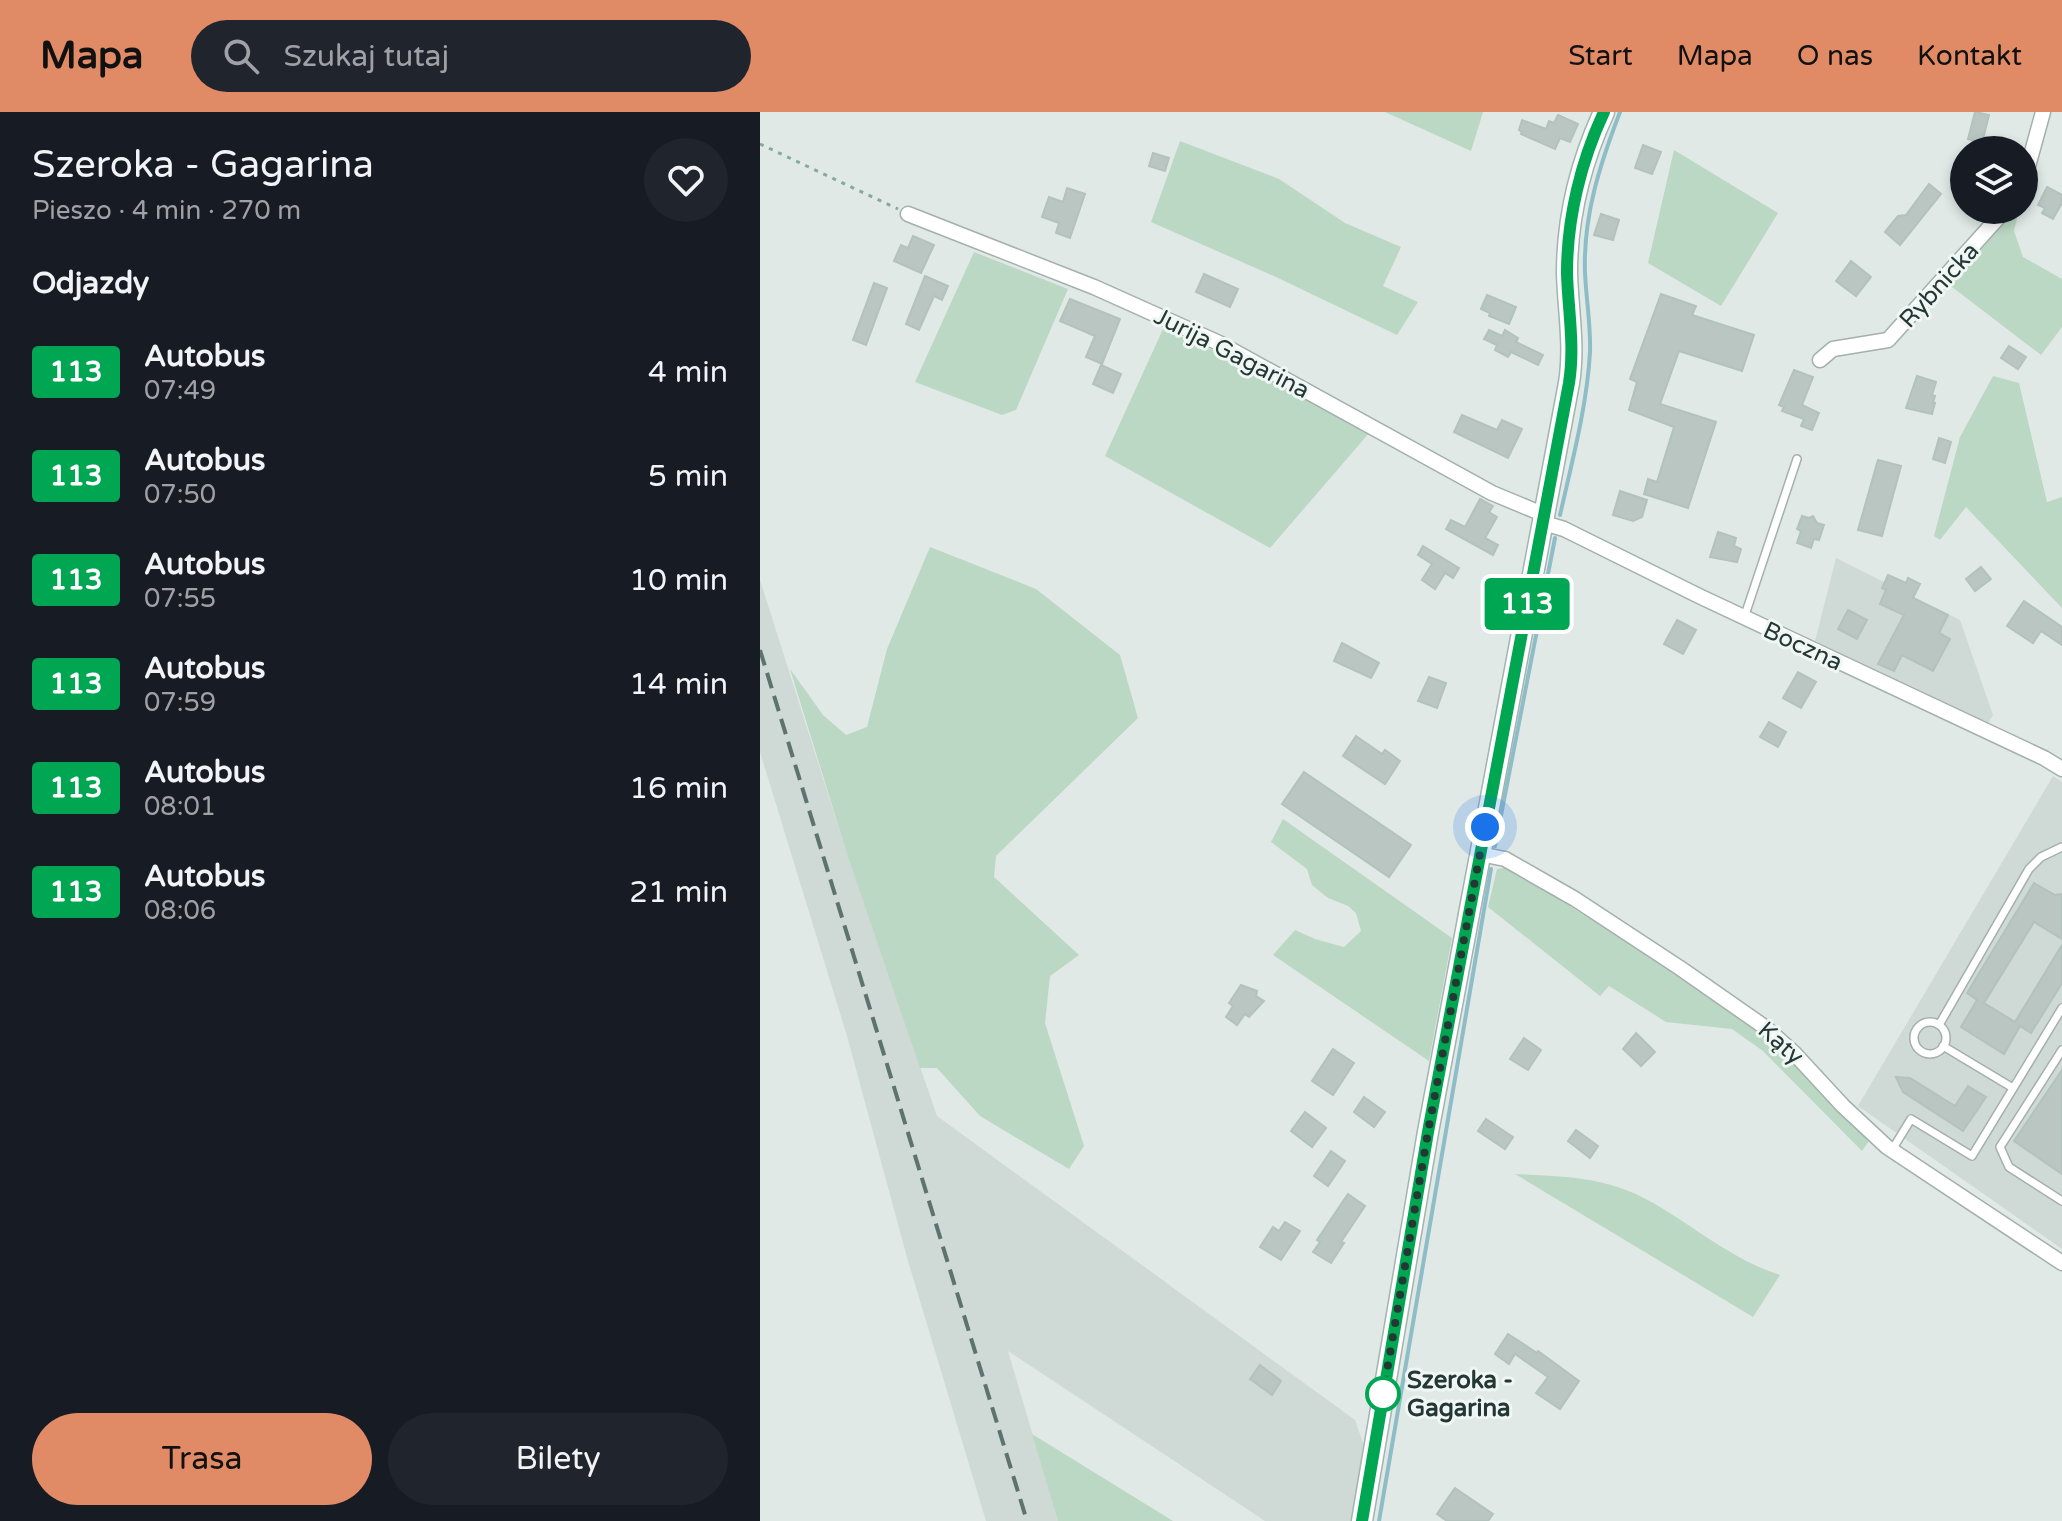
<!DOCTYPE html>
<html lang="pl">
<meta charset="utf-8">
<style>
body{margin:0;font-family:"Varela Round",sans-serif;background:#20242c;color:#f1f3f6;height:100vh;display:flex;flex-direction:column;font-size:30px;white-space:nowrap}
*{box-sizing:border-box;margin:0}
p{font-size:26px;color:#9ea1a6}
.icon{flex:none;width:44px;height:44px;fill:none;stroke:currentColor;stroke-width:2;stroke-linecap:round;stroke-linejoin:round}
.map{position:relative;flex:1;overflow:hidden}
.side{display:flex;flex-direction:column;background:#171b24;width:760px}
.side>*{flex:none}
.badge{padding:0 16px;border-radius:6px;font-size:28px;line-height:52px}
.tools{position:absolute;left:1190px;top:24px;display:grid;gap:16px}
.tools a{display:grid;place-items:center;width:88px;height:88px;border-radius:50%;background:#171b24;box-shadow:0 4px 12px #0003;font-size:40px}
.you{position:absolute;width:40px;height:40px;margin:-20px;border:6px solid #fff;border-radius:50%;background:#1a73e8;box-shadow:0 0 0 12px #1a73e833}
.map>.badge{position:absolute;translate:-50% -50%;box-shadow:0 0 0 4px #fff}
h2{padding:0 32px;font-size:30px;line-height:72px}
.round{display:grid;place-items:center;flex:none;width:84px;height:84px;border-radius:42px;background:#20242c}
.overview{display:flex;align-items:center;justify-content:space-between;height:136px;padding:0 32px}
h1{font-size:38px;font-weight:600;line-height:60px}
.cta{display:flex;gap:16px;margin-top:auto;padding:16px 32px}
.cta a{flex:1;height:92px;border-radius:48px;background:#e18a66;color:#111;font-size:32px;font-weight:600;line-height:92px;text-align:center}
.cta a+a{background:#20242c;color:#f1f3f6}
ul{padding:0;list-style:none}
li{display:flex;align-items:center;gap:24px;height:104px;padding:0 32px}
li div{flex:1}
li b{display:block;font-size:30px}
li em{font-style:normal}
li .badge{min-width:88px;font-weight:700;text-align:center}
header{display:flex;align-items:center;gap:48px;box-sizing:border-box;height:112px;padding:0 40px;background:#e18a66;color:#111}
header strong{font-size:38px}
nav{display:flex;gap:44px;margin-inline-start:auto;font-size:28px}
.search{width:560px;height:72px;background:#20242c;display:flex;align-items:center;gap:20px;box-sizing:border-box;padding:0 28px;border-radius:44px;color:#9ea1a6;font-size:30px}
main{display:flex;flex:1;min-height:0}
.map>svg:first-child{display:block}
.built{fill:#cfd9d5}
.green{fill:#bbd8c4}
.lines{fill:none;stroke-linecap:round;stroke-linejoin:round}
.stream{stroke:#8ebdc8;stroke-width:4}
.building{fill:#b9c6c2;stroke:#b3c2bd;stroke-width:2}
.lane-casing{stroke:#a4b0ad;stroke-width:10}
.street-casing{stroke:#a4b0ad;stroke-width:17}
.secondary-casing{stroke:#a1b4ae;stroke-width:23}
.path{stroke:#84a99f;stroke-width:3;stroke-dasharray:4 6;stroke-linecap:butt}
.lane{stroke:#fff;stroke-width:7}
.street{stroke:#fff;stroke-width:14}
.secondary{stroke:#fff;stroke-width:20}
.rail{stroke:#5d736e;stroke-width:4;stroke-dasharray:16 8;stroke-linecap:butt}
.line-casing{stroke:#fff;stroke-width:18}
.line{stroke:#00a651;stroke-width:12}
.walk{stroke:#233733;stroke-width:8;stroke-dasharray:0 14.4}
.stop-dot{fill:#fff;stroke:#00a651;stroke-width:4}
.labels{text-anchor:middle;stroke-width:6;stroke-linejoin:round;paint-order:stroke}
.street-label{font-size:24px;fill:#233733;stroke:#f0f6f3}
.stop-label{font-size:24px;font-weight:bold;fill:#233733;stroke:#f0f6f3;text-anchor:start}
</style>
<header>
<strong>Mapa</strong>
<div class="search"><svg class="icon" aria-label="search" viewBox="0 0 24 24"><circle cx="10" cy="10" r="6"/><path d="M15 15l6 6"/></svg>Szukaj tutaj</div>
<nav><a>Start</a><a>Mapa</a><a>O nas</a><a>Kontakt</a></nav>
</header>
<main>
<section class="side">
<div class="overview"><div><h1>Szeroka - Gagarina</h1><p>Pieszo · 4 min · 270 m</p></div><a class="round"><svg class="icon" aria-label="heart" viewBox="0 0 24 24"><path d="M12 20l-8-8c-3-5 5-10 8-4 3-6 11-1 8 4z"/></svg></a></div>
<h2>Odjazdy</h2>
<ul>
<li><span class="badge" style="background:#00a651;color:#fff">113</span><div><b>Autobus</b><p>07:49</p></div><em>4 min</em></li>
<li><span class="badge" style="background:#00a651;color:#fff">113</span><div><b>Autobus</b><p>07:50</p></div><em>5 min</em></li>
<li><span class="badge" style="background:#00a651;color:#fff">113</span><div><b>Autobus</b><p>07:55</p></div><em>10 min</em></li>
<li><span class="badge" style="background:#00a651;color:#fff">113</span><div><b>Autobus</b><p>07:59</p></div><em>14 min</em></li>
<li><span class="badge" style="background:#00a651;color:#fff">113</span><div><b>Autobus</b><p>08:01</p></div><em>16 min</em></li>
<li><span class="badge" style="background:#00a651;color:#fff">113</span><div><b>Autobus</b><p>08:06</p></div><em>21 min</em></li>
</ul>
<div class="cta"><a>Trasa</a><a>Bilety</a></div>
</section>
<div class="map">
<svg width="1302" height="1409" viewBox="0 0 1302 1409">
<rect width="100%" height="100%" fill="#e0e9e6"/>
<g class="built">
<path d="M1076 446 1200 508 1233 603 1227 613 1055 529Z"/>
<path d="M0 468 88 745 177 1004 595 1308 603 1331 602 1359 593 1409H505L248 1239 298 1409H226L148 1149 87 924 0 640Z"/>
<path d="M1293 664 1302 670V1137L1098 994Z"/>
</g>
<g class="green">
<path d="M625 0H723L711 39Z"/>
<path d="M420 29 519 67 585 111 641 135 623 174 658 190 637 223 516 165 391 110Z"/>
<path d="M914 38 1018 101 961 194 888 151Z"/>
<path d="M1248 98H1259L1254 119 1263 145 1302 167V215L1281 243 1187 171Z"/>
<path d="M214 140 308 177 256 298 242 303 155 270Z"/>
<path d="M403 217 455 239 610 320 510 436 345 344Z"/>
<path d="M1233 264 1259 271 1287 390 1302 385V496L1206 395 1180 428 1174 424 1200 325Z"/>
<path d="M170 435 276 477 360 543 378 606 236 744 234 765 319 843 290 864 285 911 324 1034 309 1057 220 1004 177 956H160L88 745 30 557 63 603 86 623 107 615 127 537Z"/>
<path d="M523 707 692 826 669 949 513 843 535 818 555 827 584 835 601 819 596 801 588 794 568 786 552 773 547 757 511 730Z"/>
<path d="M750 755 819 800 891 842 1015 930 1058 972 1101 1021 1111 1026 1102 1039 1003 939 972 917 906 910 849 874 840 884 728 795 737 757Z"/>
<path d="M755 1062C797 1064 836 1064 876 1082 926 1106 966 1146 1020 1163L993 1205Z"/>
<path d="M272 1322 413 1409H298Z"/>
</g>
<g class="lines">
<g class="stream">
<path d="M800 403C812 350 827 294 830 240 831 213 826 187 825 160 823 104 840 52 860 0"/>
<path d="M735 734 795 426"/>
<path d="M619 1409 731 757"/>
</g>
</g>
<g class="building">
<path d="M1215 0 1229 3 1222 31 1208 27Z"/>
<path d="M798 3 818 12 810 30 800 26 795 37 761 22 762 20 759 18 762 8 786 17 789 9 794 11Z"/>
<path d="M883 33 901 40 892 62 875 56Z"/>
<path d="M393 41 409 46 405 59 389 54Z"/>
<path d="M1169 72 1181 82 1140 133 1125 120 1138 104 1146 103Z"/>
<path d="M1287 75 1302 83V91L1293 107 1282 101 1285 96 1278 93Z"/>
<path d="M307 76 325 82 310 126 296 121 299 111 282 105 289 85 303 90Z"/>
<path d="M841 102 859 108 853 128 834 123Z"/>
<path d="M153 124 174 133 161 161 134 149 141 133 148 136Z"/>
<path d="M1091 149 1111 165 1096 184 1076 169Z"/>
<path d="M444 162 478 177 470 195 436 180Z"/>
<path d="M165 164 188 174 182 188 174 184 159 218 146 212Z"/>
<path d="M114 171 127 176 106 233 93 228Z"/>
<path d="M901 182 936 194 932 203 994 223 982 259 919 239 900 292 956 310 928 396 884 382 888 367 897 370 914 315 869 298 877 270 870 267Z"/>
<path d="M727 183 756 195 749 212 729 204 730 201 721 197Z"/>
<path d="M310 187 360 207 342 252 326 245 335 224 300 209Z"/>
<path d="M729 218 742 224 745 218 758 226 756 230 783 243 778 253 751 240 748 245 735 238 737 233 724 227Z"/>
<path d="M1249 234 1266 245 1258 257 1241 246Z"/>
<path d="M341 253 361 262 353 281 333 272Z"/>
<path d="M1034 258 1053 265 1042 293 1059 301 1052 318 1041 314 1044 307 1022 299 1024 295 1019 293Z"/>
<path d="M1157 264 1176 270 1172 283 1175 284 1173 291H1175L1172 302 1146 296Z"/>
<path d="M702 303 737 318 742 308 762 317 748 346 694 320Z"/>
<path d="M1179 326 1191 330 1185 351 1173 347Z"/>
<path d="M1118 348 1141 354 1122 424 1098 418Z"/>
<path d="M860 379 887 388 882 405 873 409 853 403Z"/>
<path d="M720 387 733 394 729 400 737 405 725 426 738 433 733 443 686 417 691 408 705 415Z"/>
<path d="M1042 404 1049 406 1053 404 1057 411 1064 413 1059 428 1054 427 1051 436 1037 431 1041 419 1037 417Z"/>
<path d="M958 420 976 426 974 434 981 437 977 450 950 445Z"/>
<path d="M663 434 699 456 693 466 685 461 675 477 662 468 672 452 658 443Z"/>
<path d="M1221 455 1231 467 1215 479 1206 467Z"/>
<path d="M1128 463 1146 471 1148 466 1160 472 1153 486 1188 503 1179 521 1190 527 1173 559 1142 543 1134 559 1118 552 1144 503 1120 492 1126 478 1122 476Z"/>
<path d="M1264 489 1302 515V533L1281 519 1273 531 1247 514Z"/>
<path d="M1088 498 1107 508 1097 527 1078 517Z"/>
<path d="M917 508 936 518 923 542 904 532Z"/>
<path d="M582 531 619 551 611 566 574 549Z"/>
<path d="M1038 560 1056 570 1041 596 1023 586Z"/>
<path d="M669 565 686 571 677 596 658 589Z"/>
<path d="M1009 610 1026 620 1018 635 1000 625Z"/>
<path d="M596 624 622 642 625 638 640 649 625 672 583 644Z"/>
<path d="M544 660 651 733 629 765 522 692Z"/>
<path d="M1274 771 1295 783 1302 782V827L1274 810 1224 891 1255 910 1302 833V871L1271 921 1260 914 1244 942 1201 915 1217 888 1207 881Z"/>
<path d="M481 873 497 879 496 884 504 889 489 905 485 902 477 913 466 905 473 894 469 891Z"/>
<path d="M876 921 895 940 881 954 863 937Z"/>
<path d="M764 926 781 938 768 958 750 947Z"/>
<path d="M573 937 594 951 573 983 552 969Z"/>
<path d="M1302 958V1062L1254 1029Z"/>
<path d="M1136 965 1150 966 1195 994 1208 974 1226 985 1203 1019 1143 980Z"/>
<path d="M604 985 625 1000 614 1015 594 1000Z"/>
<path d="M545 1000 566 1016 552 1035 531 1019Z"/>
<path d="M726 1007 753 1025 745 1037 718 1019Z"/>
<path d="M816 1018 838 1034 830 1046 808 1029Z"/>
<path d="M571 1039 585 1049 568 1074 554 1064Z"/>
<path d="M588 1082 605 1094 581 1130 584 1131 571 1151 553 1140 560 1130 557 1128Z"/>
<path d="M525 1110 540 1119 521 1148 500 1135 513 1115 519 1119Z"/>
<path d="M748 1222 777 1241 778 1239 819 1269 800 1297 776 1281 788 1265 755 1242 749 1252 735 1242Z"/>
<path d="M500 1253 521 1269 512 1283 490 1267Z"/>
<path d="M695 1376 733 1402 728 1409H687L677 1402Z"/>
</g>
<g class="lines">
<g class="lane-casing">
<g id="lane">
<path d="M984 506 1037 347"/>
<circle cx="1170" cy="926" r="16"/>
<path d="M1179 913 1269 757 1281 745 1302 735"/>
<path d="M1183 934 1253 976"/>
<path d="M1302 938 1240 1035 1249 1055 1302 1089"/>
<path d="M1132 1038 1151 1007 1212 1044 1302 896"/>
</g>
</g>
<g class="street-casing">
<g id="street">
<path d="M1264 69 1283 0"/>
<path d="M148 102 334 175 459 231 732 381 785 403"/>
<path d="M1060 248 1073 237 1128 228 1245 98"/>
<path d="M784 411 804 417 939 484 1284 646 1302 657"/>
<path d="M720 742 745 747 815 787 920 856 1006 916 1034 941 1083 994 1127 1035 1302 1151"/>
</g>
</g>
<g class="secondary-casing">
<path id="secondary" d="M602 1409 668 1020 809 271C815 234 808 198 807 161 807 106 821 50 844 0"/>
</g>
<path class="path" d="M0 32 138 97"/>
<use href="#lane" class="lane"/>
<use href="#street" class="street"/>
<use href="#secondary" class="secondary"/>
<path class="rail" d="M0 538 267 1409"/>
</g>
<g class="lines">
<g class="line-casing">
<path id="line" d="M602 1409 668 1020 809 271C815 233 808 198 807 161 807 106 821 49 844 0"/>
</g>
<use href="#line" class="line"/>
<path class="walk" d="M623 1282 668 1020 725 715"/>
</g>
<circle class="stop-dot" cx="623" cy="1282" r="16"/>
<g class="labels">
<g class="street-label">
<text transform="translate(1179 173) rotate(-48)" y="8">Rybnicka</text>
<text transform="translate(472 241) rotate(27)" y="8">Jurija Gagarina</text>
<text transform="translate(1043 534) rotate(25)" y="8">Boczna</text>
<text transform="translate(1021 931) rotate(41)" y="8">Kąty</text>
</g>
<g class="stop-label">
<text x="647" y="1276">Szeroka -<tspan x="647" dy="28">Gagarina</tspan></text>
</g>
</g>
</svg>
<div class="tools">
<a><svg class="icon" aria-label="layers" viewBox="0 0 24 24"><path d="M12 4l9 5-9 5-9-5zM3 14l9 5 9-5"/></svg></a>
</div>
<div class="you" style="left:725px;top:715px"></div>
<b class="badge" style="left:767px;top:492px;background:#00a651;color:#fff">113</b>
</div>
</main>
